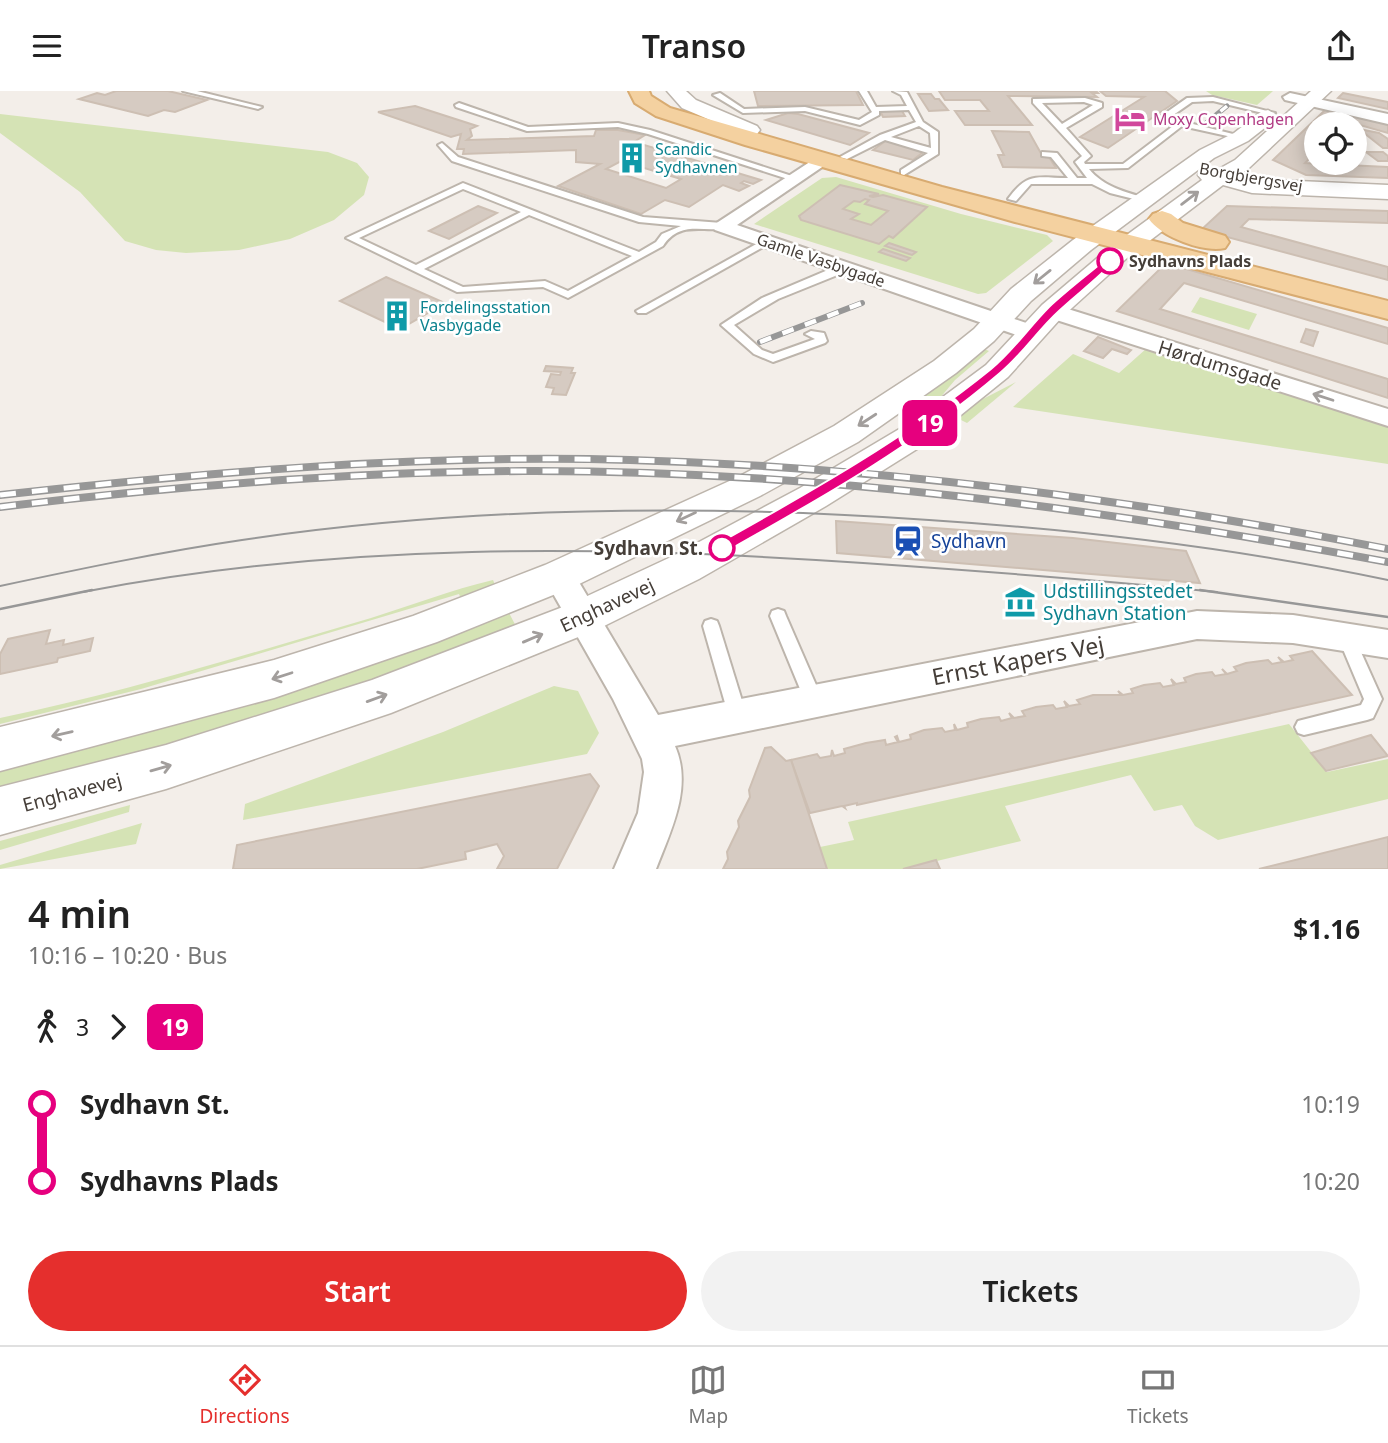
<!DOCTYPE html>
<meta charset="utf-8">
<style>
body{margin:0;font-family:"Noto Sans",sans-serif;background:#f2f2f2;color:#222;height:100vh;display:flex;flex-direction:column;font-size:26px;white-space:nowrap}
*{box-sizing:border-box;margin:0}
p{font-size:23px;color:#767676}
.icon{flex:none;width:38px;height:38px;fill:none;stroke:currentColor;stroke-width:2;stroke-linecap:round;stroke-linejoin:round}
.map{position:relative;height:778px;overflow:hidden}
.panel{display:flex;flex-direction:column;background:#fff;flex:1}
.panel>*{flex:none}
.badge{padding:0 14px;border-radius:10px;font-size:24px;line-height:46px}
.buttons{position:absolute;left:1304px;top:21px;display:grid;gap:14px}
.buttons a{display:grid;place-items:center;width:63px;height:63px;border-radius:50%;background:#fff;box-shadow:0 4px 18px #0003;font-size:35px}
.map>.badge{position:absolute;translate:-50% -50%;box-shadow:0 0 0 4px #fff}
.legs{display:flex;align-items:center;gap:10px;height:77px;padding:0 28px;font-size:23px}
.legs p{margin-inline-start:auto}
.headline{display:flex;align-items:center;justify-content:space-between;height:119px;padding:0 28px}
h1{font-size:38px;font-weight:600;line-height:52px}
.primary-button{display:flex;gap:14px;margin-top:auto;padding:14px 28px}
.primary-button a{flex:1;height:80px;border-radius:42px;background:#e52f2d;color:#fff;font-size:28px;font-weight:600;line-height:80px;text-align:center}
.primary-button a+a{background:#f2f2f2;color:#222}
ul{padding:0 28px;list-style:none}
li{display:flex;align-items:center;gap:24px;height:77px;font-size:26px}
li i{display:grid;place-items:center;width:10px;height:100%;margin:0 9px;background:currentColor}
li i::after{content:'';width:18px;height:18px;margin:-9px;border:5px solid;border-radius:50%;background:#fff}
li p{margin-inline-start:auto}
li:first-child i{background:linear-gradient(#0000 50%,currentColor 0)}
li:last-child i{background:linear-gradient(currentColor 50%,#0000 0)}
header{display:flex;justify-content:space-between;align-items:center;height:91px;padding:0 28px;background:#fff;font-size:32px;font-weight:600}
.menu{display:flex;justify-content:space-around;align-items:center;height:98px;border-top:2px solid #e0e0e0;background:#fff;font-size:19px;color:#767676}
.menu a{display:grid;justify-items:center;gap:4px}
.menu .selected{color:#e52f2d}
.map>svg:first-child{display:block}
.green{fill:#d5e3b5}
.building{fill:#d6cbc2;stroke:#cdbfb3;stroke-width:2;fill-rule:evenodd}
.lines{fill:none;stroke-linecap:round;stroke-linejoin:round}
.service-casing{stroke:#bdb5ac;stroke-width:4}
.minor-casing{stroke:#bdb5ac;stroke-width:4}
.tertiary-casing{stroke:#bdb5ac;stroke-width:3}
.primary-casing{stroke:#d8ab71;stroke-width:4}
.service{fill:#fff;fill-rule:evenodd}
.minor{fill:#fff;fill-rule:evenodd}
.tertiary{fill:#fff;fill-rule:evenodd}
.primary{fill:#f4d1a0;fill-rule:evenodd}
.tram-far1{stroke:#979797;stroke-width:2}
.tram{stroke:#979797;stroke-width:2.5}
.rail-far2-casing{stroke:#979797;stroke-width:5}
.rail-far1-casing{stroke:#979797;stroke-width:6}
.rail-casing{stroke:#979797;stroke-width:8}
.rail-far2{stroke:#fff;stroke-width:3.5;stroke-dasharray:10;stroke-linecap:butt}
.rail-far1{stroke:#fff;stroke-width:4.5;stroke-dasharray:12;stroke-linecap:butt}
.rail{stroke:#fff;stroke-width:5;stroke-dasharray:16;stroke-linecap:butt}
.oneway{stroke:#a29e9c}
.line-1{fill:#e6007e;stroke:#fff;stroke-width:2}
.stop-1-dot{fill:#fff;stroke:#e6007e;stroke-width:3.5}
.labels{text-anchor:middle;stroke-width:5;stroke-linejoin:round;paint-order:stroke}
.far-hotel-label{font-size:16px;fill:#b23c85;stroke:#fff;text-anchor:start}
.far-culture-label{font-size:16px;fill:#0d838f;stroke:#fff;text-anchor:start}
.far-street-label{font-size:16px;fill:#453e38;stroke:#fff}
.far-stop-label{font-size:16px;font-weight:bold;fill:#453e38;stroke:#fff;text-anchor:start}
.street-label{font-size:19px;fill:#453e38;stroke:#fff}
.transit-label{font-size:19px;fill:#164399;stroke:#fff;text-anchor:start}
.stop-label{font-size:19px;font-weight:bold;fill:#453e38;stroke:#fff;text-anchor:end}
.culture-label{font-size:19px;fill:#0d838f;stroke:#fff;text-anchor:start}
.near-street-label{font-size:23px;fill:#453e38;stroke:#fff}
</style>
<header><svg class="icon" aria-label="menu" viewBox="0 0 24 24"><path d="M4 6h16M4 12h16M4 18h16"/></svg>Transo<svg class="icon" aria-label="share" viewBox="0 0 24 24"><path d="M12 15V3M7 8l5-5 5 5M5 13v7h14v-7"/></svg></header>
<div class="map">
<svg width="1388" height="778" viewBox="0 0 1388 778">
<rect width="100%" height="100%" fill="#f3eee9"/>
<g class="green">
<path d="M1206 0H1273L1257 14 1212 4Z"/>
<path d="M0 23 328 61 357 72 369 86 364 104 334 129 290 148 239 159 186 162 156 159 125 150 80 101 0 42Z"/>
<path d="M836 86 961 123 1047 144 1053 150 986 202 978 203 754 133 822 87Z"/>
<path d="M1200 206 1257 223 1249 239 1191 221Z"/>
<path d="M1147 257 1388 335V373L1013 316 1073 263 1119 282Z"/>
<path d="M984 258 989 260 955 289 934 314 921 307Z"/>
<path d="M1016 291 967 332 957 327 981 309Z"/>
<path d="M493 489 496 496 461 508 459 503 141 598 0 633V627C125 601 248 563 371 527 412 514 451 499 493 489Z"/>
<path d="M508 520 519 541 455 566 0 705V673Z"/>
<path d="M554 595 578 600 599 642 587 663 243 729 245 713 443 641Z"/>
<path d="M1289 633 1327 681 1388 668V708L1218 749 1195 735 1182 714 1154 720 1131 684 1005 715 1021 750 903 778H827L820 756 854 749 848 731Z"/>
<path d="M130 714 129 721 0 759V750Z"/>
<path d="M142 732 136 753 0 778V774Z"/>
</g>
<g class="building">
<path d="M116 0H168L207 9 175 21 164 19 148 25 79 8 97 2 105 4Z"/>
<path d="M754 0H856L863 14 758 15Z"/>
<path d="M939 0H1096L1098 2H1092L1097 6 1008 5 1032 34H965L955 20H989L980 9H945Z"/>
<path d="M1100 0H1165L1177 10 1108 57 1080 46 1144 6 1106 5Z"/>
<path d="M1343 2 1388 11V18L1338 7Z"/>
<path d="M918 3H931L935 8H939L948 19 929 20Z"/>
<path d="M415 15 477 35 470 38 472 45 467 49 594 45 596 39H618L645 44 634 51 761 89 753 93 744 90 741 92 749 95 739 100 723 94 689 116 665 109 641 123 558 95 600 73 576 71V59L463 63 464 58H457L461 43 451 46 378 21ZM621 70 681 88 666 97 606 78Z"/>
<path d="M1326 18 1388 32V42L1346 30 1342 33H1316V61L1305 72 1388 76V87L1306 84 1273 69Z"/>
<path d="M880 20H902L905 25 883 26Z"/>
<path d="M788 22 798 23 869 42 850 54 766 29Z"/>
<path d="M1359 38 1379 42 1388 48V57H1383Z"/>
<path d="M992 40 1029 41 1043 66H1049L1056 77 1003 76 998 64H1004Z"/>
<path d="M891 46 930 56 913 69 873 59Z"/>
<path d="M1366 61H1383L1388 65V70H1378Z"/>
<path d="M840 94 879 103 869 105 873 106 883 104 927 116 893 147 889 145 879 153 801 129 799 125ZM865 108 869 109 865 113 888 120 871 134 851 128 859 123 843 118 854 110 860 111Z"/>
<path d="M478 115 497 122 449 148 429 140Z"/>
<path d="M1227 115 1388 120V132L1249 128 1241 136 1388 176V189L1201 139Z"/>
<path d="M889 152 916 161 912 164 885 155Z"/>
<path d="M883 158 910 167 906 170 879 161Z"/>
<path d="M1166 172 1388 237V253L1184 192 1160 218 1388 288V307L1117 220Z"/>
<path d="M386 186 445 212 400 238 340 210Z"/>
<path d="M1306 238 1318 241 1313 255 1301 251Z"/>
<path d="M1098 246 1131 259 1127 263 1112 258 1103 267 1084 260Z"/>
<path d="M546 275 573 277 571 282H575L566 304 552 303 554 297 546 296 551 283 560 284 561 281 544 280Z"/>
<path d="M836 430 1073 447 1186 460 1200 492 837 462Z"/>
<path d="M50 539 46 553 64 549 63 554 93 547 90 560 58 567 57 571 0 583V563L8 548Z"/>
<path d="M1312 560 1352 604 1012 680 857 714V712L844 715 845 717 842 715 810 722 791 669 817 663 820 667 831 665 832 659 834 665 845 662 844 658 866 652 885 649 886 654 898 651 895 646 897 645 899 651 911 648 910 644 924 639 942 637 945 641 955 639 954 633 957 639 968 636 967 632 981 628 999 626 1001 630 1012 627 1009 622 1014 627 1025 625 1022 620 1036 616 1053 614 1056 618 1067 616 1064 610 1069 615 1080 613 1077 609 1093 604H1121L1118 600 1123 604 1133 602 1131 598 1144 594 1160 592 1163 596 1174 594 1171 588 1176 593 1186 591 1184 587 1196 583 1212 581 1215 585 1226 583 1222 578 1227 583 1237 580 1234 576 1246 572 1268 569 1272 573 1282 571 1278 566 1284 571 1293 569 1290 565Z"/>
<path d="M1371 644 1388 665 1326 680 1311 662Z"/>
<path d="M771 656 786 670 791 669 827 778H723L728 768 727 761 739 736 738 730 750 706 749 699 765 657Z"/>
<path d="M590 683 599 695 557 778H497L504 765 497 753 465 761 466 768 417 778H233L237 754Z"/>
<path d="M1388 746V778H1259Z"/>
<path d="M936 769 940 778H903Z"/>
</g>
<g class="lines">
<g class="service-casing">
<g id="service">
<path d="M183 0H197L262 16 258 18Z"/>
<path d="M859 0H867L876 16 907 15 901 4 893 0 907 1 923 31 938 41V63L904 84 901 83V79L928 62 885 49 847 68 840 66 880 44 916 31 909 19 879 20V24L860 34 805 20 743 22 713 4 720 2 744 18 805 16 859 29 872 21ZM919 35 930 42 931 57 891 46Z"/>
<path d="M1213 6 1275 22 1271 24 1213 10 1192 11 1169 27 1245 46 1241 48 1182 35 1128 77 1089 78C1104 96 1125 101 1146 107V111L1110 102 1092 93H1031L1016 110 1008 108C1028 80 1037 87 1068 87L1051 66 1042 65V61L1057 62 1077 87H1087L1075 71 1082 65 1033 12V8L1085 7 1102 12V16L1066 37 1091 65 1084 71 1085 73H1123L1173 35 1160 30V26L1187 7ZM1084 11 1093 14 1062 33 1042 12Z"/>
<path d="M459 12 528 36 618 32 650 39 798 87 791 89 648 43 618 36 527 40 456 16 455 14Z"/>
<path d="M442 52 458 66 643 126 722 132 727 135C710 145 682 126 663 155L568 207 543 196 457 201 346 147 463 92 639 161 656 151 662 143 681 135 639 131 452 70 438 54ZM463 98 521 121 416 174 359 147ZM529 124 632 165 568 200 545 190 463 196 424 178Z"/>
<path d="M767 147 772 150 770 152 646 222H638L636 220Z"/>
<path d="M842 173 847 176 840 183 778 208 734 234 762 259 773 263 815 248 805 243 811 240 824 242 827 250 825 252 773 271 754 263 721 234 762 207Z"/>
<path d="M778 518 784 520 786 525 823 610 820 616 814 618 808 616 805 610 770 525 772 520Z"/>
<path d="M711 528 717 530 719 535 747 626 744 632 738 634 732 632 729 626 703 535 705 530Z"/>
<path d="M1345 537 1351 539 1382 608 1373 627 1367 629 1304 644 1298 642 1295 636 1298 630 1361 614 1364 608 1337 544 1339 539Z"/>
</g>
</g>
<g class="minor-casing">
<g id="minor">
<path d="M1290 2 1388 23V33L1285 9 1283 6Z"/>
<path d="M822 63 828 64 830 68 828 72 737 134 1041 237 1044 242 1041 247H1025L715 139 712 135Z"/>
<path d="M1052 213 1388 318V335L1044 225 1041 220 1044 215Z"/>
<path d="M559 473 570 476 658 624 1197 520 1293 524 1388 539V567L1293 552 1197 548 675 655C693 696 671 739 656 778H614L638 722 644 681 642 668 613 608 543 485 548 476Z"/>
</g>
</g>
<g class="tertiary-casing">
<g id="tertiary">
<path d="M667 0H686L696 9 757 35 760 39 757 43H743L682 17Z"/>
<path d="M1311 0H1331L1249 77 1238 85 1252 88 1388 94V108L1252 102 1223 94 1127 167 1062 226 1008 286 925 353 826 415 699 488 598 538 391 622 166 698 0 744V696L166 654 372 589 568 514 671 466 800 397 901 337 986 274 1042 214 1109 157 1202 89 1198 84 1201 79H1217L1235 69Z"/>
<path d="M1268 19 1278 25 1275 29 1248 50 1214 67 1091 159 1031 210 994 250 956 282 858 351 760 405 573 496 437 551 274 607 0 680V636L274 569 413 525 545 474 736 387 834 335 934 270 974 238 1011 198 1073 149 1200 59 1234 42 1261 21Z"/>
</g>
</g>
<g class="primary-casing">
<g id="primary">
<path d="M629 0H649L651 5 670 17 942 96 1388 210V228L1015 131 745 54 656 25 635 12Z"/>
<path d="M1162 120 1171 123 1183 132 1225 145 1229 151 1225 157C1204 162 1161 146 1149 128L1153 123Z"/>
</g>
</g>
<use href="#service" class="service"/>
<use href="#minor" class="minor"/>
<use href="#tertiary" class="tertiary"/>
<use href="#primary" class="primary"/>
<g class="tram-far1">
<path d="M0 495C80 478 160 461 242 449 469 415 700 413 929 429 1083 439 1236 457 1388 489"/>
<path d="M83 501C341 451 602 454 863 472 981 480 1099 489 1217 501"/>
</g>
<g class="tram">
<path d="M1200 499 1388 526"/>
<path d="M0 518 92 499"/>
</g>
<g class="rail-far2-casing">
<path id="rail-far2" d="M1205 33 1227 15"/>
</g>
<g class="rail-far1-casing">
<path id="rail-far1" d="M760 251 862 212"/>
</g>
<g class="rail-casing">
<g id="rail">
<path d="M0 404C209 381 419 363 630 369 885 376 1137 409 1388 458"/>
<path d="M0 416C174 395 349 381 524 380 815 379 1103 418 1388 471"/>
</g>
</g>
<use href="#rail-far2" class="rail-far2"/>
<use href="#rail-far1" class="rail-far1"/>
<use href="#rail" class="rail"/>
</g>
<defs><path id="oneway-shaft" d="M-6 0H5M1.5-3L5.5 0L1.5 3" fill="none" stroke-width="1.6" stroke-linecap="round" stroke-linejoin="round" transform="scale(1.75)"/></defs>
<g class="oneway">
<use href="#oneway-shaft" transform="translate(1190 107) rotate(-37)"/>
<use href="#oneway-shaft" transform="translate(1042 186) rotate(141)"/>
<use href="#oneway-shaft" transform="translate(1323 306) rotate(-162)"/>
<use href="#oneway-shaft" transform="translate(867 329) rotate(147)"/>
<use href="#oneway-shaft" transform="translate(686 426) rotate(155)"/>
<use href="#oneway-shaft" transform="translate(533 547) rotate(-23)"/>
<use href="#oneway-shaft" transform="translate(282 585) rotate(162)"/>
<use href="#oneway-shaft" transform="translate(377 607) rotate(-20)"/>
<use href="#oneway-shaft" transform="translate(62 643) rotate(167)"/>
<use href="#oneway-shaft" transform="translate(161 677) rotate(-16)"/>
</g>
<path class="line-1" d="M1106 168 1114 170C1098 188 1077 203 1059 220 1038 239 1022 264 1000 282 917 353 822 407 727 460H717L715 457 717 453C812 400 906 347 991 278 1013 260 1029 236 1049 216 1067 199 1087 184 1106 168Z"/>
<defs>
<g id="hotel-bare" transform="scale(2.415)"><path d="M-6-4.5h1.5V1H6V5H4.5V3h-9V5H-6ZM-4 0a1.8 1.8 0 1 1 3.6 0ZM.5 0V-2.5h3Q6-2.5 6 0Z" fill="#d1479c" stroke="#fff" stroke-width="2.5" paint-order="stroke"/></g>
<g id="building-bare" transform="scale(2.415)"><path d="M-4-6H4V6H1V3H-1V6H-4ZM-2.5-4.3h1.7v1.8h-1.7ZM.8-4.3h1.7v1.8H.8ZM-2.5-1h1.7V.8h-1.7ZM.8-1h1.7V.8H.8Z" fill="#0f9aa8" stroke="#fff" stroke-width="2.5" paint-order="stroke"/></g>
<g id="station-bare" transform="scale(2.415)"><path d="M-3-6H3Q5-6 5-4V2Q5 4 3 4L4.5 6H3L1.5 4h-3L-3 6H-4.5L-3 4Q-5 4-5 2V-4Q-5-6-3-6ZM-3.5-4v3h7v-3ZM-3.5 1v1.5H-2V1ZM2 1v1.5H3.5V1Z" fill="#1a4fb4" stroke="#fff" stroke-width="2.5" paint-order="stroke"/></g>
<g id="museum-bare" transform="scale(2.415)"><path d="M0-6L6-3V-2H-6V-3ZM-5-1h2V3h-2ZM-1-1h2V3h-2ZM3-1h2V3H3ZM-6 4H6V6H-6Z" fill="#0f9aa8" stroke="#fff" stroke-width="2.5" paint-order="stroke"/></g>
</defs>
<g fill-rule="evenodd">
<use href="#hotel-bare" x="1130" y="28"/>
<use href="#building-bare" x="632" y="67"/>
<use href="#building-bare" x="397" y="225"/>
<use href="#station-bare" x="908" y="450"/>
<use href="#museum-bare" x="1020" y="511"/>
</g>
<g class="stop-1-dot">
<circle cx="1110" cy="170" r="12"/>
<circle cx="722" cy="457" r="12"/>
</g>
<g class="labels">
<g class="far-hotel-label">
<text x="1153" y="34">Moxy Copenhagen</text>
</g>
<g class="far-culture-label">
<text x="655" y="64">Scandic<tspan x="655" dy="18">Sydhavnen</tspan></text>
<text x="420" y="222">Fordelingsstation<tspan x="420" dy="18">Vasbygade</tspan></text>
</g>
<g class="far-street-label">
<text transform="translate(1251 86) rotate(10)" y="6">Borgbjergsvej</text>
<text transform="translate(821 169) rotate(19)" y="6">Gamle Vasbygade</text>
</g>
<g class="far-stop-label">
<text x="1129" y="176">Sydhavns Plads</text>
</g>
<g class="street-label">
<text transform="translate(1220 274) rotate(17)" y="7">Hørdumsgade</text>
<text transform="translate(607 514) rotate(-25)" y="7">Enghavevej</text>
<text transform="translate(72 701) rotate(-15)" y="7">Enghavevej</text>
</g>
<g class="transit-label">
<text x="931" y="457">Sydhavn</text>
</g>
<g class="stop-label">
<text x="703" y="464">Sydhavn St.</text>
</g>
<g class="culture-label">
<text x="1043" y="507">Udstillingsstedet<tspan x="1043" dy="22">Sydhavn Station</tspan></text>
</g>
<g class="near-street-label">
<text transform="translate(1018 570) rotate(-11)" y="8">Ernst Kapers Vej</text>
</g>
</g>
</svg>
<div class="buttons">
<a><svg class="icon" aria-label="locate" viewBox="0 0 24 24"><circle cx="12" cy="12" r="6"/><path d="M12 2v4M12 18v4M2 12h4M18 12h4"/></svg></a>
</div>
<b class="badge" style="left:930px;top:332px;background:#e6007e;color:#fff">19</b>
</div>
<section class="panel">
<div class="headline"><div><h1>4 min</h1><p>10:16 – 10:20 · Bus</p></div><b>$1.16</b></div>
<div class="legs"><svg class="icon" aria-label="walk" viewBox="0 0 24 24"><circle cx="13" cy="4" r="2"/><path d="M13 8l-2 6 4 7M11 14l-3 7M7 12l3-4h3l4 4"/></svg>3<svg class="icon" aria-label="forward" viewBox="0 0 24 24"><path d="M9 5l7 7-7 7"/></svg><b class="badge" style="background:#e6007e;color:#fff">19</b></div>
<ul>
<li><i style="color:#e6007e"></i><b>Sydhavn St.</b><p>10:19</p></li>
<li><i style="color:#e6007e"></i><b>Sydhavns Plads</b><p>10:20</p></li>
</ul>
<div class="primary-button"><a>Start</a><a>Tickets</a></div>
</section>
<nav class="menu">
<a class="selected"><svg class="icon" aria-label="directions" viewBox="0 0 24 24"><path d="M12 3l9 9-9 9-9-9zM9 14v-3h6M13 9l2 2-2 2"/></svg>Directions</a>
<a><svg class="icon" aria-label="map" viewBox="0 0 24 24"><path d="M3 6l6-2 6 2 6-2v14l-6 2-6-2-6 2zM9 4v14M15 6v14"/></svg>Map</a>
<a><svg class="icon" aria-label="tickets" viewBox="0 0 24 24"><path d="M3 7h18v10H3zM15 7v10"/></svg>Tickets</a>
</nav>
